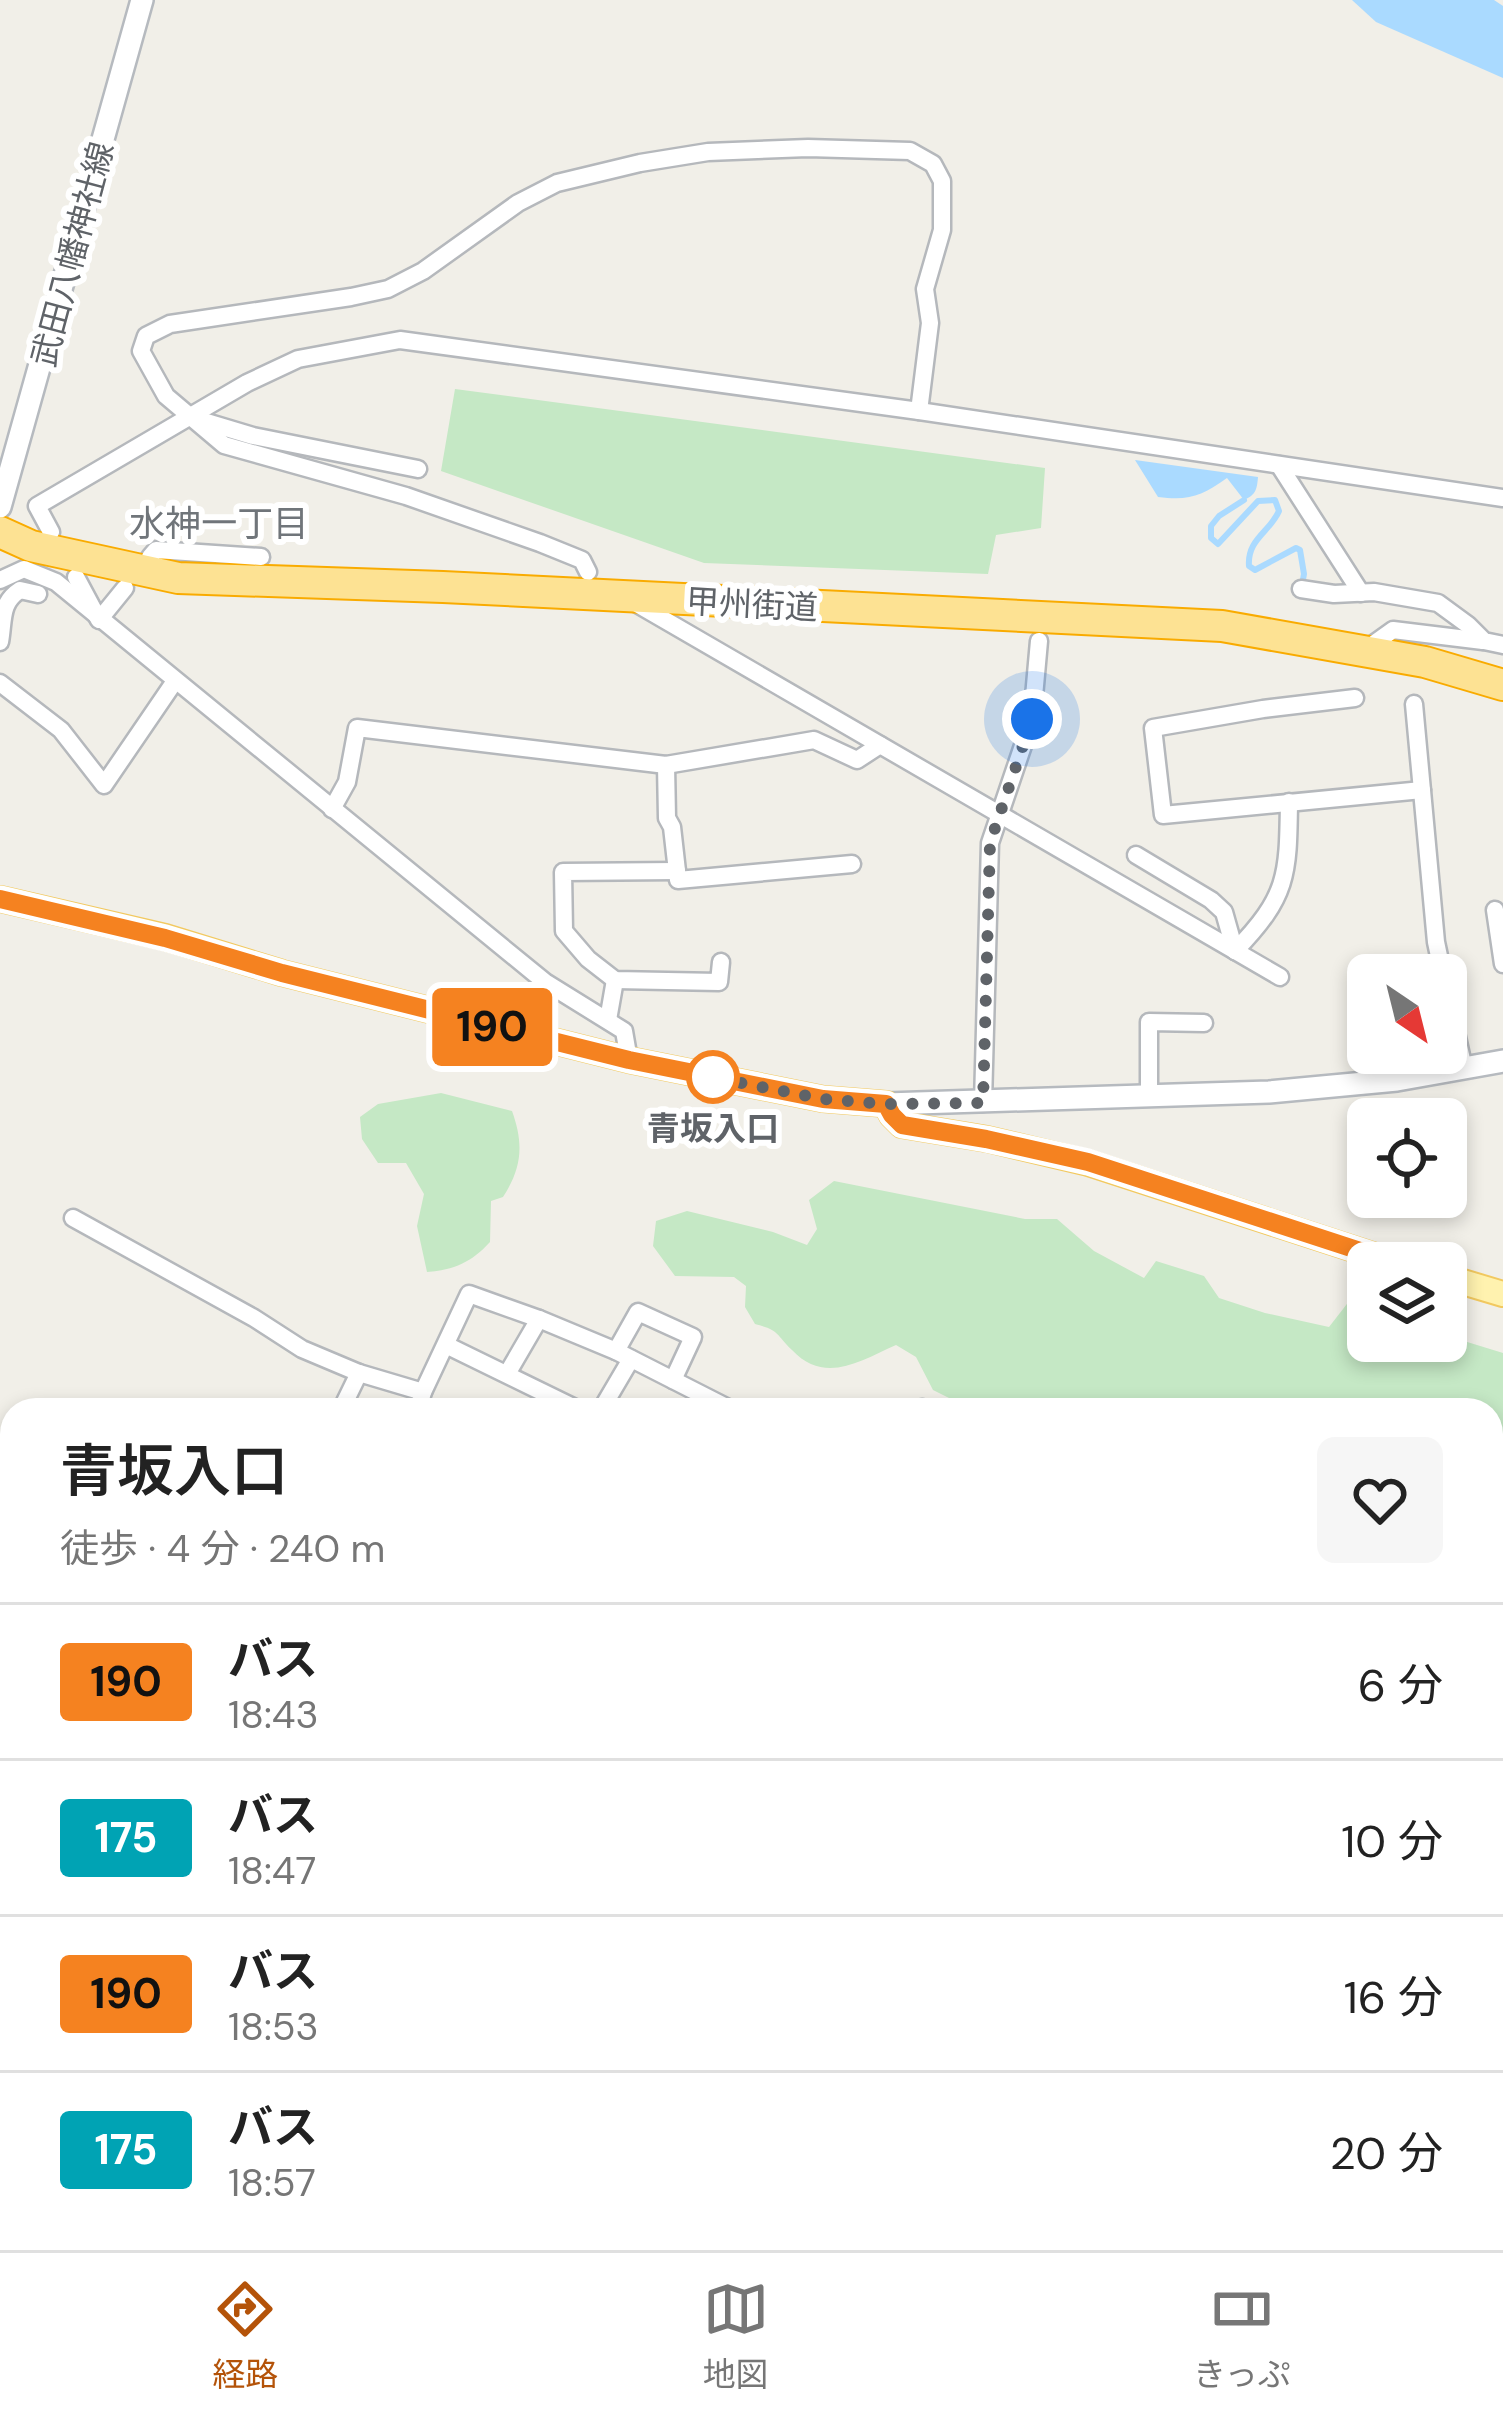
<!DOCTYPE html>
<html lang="ja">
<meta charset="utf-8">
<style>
body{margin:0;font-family:"DM Sans","Noto Sans JP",sans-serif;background:#f6f6f6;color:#222;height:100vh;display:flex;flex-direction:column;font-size:45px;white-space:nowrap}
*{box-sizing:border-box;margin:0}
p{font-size:39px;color:#767676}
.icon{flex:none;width:66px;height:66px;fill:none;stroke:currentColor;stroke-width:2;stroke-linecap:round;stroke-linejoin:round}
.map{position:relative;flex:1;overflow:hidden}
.details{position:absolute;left:0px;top:1398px;width:1503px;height:852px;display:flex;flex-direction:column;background:#fff;border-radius:36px 36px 0 0;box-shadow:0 6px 18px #0003}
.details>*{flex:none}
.badge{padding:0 24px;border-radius:9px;font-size:42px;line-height:78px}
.needle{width:78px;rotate:145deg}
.fabs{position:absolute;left:1347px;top:954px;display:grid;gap:24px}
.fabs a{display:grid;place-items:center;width:120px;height:120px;border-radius:18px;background:#fff;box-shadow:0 6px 18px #0003;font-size:60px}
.you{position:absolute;width:60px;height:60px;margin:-30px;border:9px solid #fff;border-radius:50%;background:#1a73e8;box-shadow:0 0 0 18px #1a73e833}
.map>.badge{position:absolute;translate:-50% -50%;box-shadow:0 0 0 6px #fff}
.round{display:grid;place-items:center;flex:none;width:126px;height:126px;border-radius:18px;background:#f6f6f6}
.head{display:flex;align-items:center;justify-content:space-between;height:204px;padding:0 60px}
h1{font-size:57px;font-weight:600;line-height:90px}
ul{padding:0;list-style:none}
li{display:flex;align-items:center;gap:36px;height:156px;padding:0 60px;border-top:3px solid #e0e0e0}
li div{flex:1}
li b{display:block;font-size:45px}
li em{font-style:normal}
li .badge{min-width:132px;font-weight:700;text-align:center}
.tab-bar{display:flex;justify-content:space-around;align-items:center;height:168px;border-top:3px solid #e0e0e0;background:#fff;font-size:33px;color:#767676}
.tab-bar a{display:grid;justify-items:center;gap:6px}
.tab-bar .active{color:#b45309}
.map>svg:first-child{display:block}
.green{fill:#c5e8c5}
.water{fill:#aadaff}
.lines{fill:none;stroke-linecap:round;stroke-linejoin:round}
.stream{stroke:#aadaff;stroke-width:6}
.street-casing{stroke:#b5b8bc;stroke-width:21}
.secondary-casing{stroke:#b6babf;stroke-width:26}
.primary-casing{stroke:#f2c960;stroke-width:28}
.highway-casing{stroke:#f9ab00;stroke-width:34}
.street{stroke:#fff;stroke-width:16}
.secondary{stroke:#fff;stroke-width:21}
.primary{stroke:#fff2af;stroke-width:24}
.highway{stroke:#fde293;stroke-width:30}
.rail-casing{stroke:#b6b7b8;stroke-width:10}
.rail{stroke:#fff;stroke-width:6;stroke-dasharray:18;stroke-linecap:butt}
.line-casing{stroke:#fff;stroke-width:27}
.line{stroke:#f58220;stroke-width:18}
.walk{stroke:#5f6368;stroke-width:12;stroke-dasharray:0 21.6}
.stop-dot{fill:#fff;stroke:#f58220;stroke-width:6}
.labels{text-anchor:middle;stroke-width:12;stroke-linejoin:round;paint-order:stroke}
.street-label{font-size:33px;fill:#5f6368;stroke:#fff}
.stop-label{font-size:33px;font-weight:bold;fill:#5f6368;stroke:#fff}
.neighbourhood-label{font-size:36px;fill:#70757a;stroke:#fff}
</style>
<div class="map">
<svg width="1503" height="2250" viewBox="0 0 1503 2250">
<rect width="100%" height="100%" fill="#f1efe8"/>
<g class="green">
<path d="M455 389 1045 468 1041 528 996 535 988 574 704 563 441 471Z"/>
<path d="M441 1093 512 1111C524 1144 522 1168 503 1197L491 1201 490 1242C472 1262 454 1270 427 1272L417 1226 424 1194 406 1163H378L362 1139 360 1117 378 1104Z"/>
<path d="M834 1181 1025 1219H1057L1094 1251 1144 1278 1156 1261 1204 1276 1219 1298 1265 1313 1329 1327 1350 1300 1368 1302V1341H1446V1331L1464 1341 1503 1353V1514L1491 1512V1410H973L933 1390 916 1357 896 1345C860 1361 825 1385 792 1350 775 1333 779 1330 755 1324L745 1307 746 1286 734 1277 675 1276 653 1246 656 1221 687 1211 773 1232 807 1245 817 1229 809 1200Z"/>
<path d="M0 1662 12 1672V1825L0 1816Z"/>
<path d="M340 2238H458L479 2250H346Z"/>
<path d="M625 2238H1080L1102 2250H641Z"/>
</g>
<g class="water">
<path d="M1352 0H1494L1503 6V78L1376 22Z"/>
<path d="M1135 460 1258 477C1257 489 1256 495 1244 500L1227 478C1201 496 1190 501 1158 497Z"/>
</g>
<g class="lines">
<g class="stream">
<path d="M1244 500 1219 516 1211 526V538L1218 544 1258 501 1275 500 1279 511C1270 532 1247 539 1249 566L1255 570 1296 548 1300 550 1304 574 1302 585"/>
<path d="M0 2115 12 2116"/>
<path d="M247 2238 253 2250"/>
</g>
<g class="street-casing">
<g id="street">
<path d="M203 421 253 436 418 469"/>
<path d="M1279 465 1361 593"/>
<path d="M51 532 37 506 247 383 298 359 400 340 919 411 1503 498"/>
<path d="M150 557 156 550 261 557"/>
<path d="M588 572 582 560 540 543 406 496 224 445 166 396 141 351 146 336 170 324 351 297 388 289 423 271 518 203 557 183 640 163 708 152 808 148 910 151 933 164 942 181V230L925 289 930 323 919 411"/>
<path d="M76 577 99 620 125 588"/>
<path d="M0 580 24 569 56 582 545 982 624 1031 629 1060"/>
<path d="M1301 589 1334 594 1374 592 1438 603 1468 625 1484 641 1503 645"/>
<path d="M632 601 1280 977"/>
<path d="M0 642C4 619 0 603 20 590L38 594"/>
<path d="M1365 650 1393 630 1483 641"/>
<path d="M0 683 61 730 104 785 175 681"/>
<path d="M1355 698 1263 709 1153 728 1163 815 1422 790"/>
<path d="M1414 704 1436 942 1443 975"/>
<path d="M666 765 667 818 672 827 678 880 852 864"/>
<path d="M332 809 347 782 357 728 666 765 814 740 857 760 880 745"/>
<path d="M1136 855 1211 900 1224 912 1235 951"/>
<path d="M677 871 563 872 564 931 588 959 615 980 719 982 721 962"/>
<path d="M1495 910 1503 964"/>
<path d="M1235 951C1288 896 1288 876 1289 802"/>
<path d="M1446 987 1464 1069"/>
<path d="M608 1020 615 980"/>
<path d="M1149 1097V1022L1204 1023"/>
<path d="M983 1103 990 843 1032 719 1039 641"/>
<path d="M73 1218 254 1318 302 1349 359 1373 423 1392"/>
<path d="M446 1345 579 1410"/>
<path d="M616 1351 638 1312 693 1337 673 1380"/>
<path d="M507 1374 539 1319"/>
<path d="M341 1410 359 1373"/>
<path d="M418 1410 423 1392 469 1294 539 1319 616 1351 732 1410"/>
<path d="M601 1410 631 1359"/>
<path d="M921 1410 922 1408"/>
<path d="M0 1505 12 1504"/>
<path d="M1491 1609 1503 1620"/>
<path d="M1491 1894 1503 1869"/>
<path d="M1382 2238 1406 2250"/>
<path d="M32 2250 41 2238"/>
<path d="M1312 2250 1318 2238"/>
</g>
</g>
<g class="secondary-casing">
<g id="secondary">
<path d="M0 507 142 0"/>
<path d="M886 1104 1269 1092 1397 1080 1503 1061"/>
</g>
</g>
<g class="primary-casing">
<g id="primary">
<path d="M0 899 165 937 282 973 629 1060 823 1099 886 1104 892 1115 902 1125 987 1139 1088 1163 1397 1263"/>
<path d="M1446 1277 1503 1294"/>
<path d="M0 2020 12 2026"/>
<path d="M301 2238 307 2250"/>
</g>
</g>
<g class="highway-casing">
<path id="highway" d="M0 532 31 546 178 578 443 587 1222 626 1425 662 1503 685"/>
</g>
<use href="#street" class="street"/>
<use href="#secondary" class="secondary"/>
<use href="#primary" class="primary"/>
<use href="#highway" class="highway"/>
<g class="rail-casing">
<g id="rail">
<path d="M0 1849 12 1858"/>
<path d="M502 2238 525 2250"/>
</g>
</g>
<use href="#rail" class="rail"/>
</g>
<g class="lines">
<g class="line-casing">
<path id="line" d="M0 899 165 938 282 973 629 1060 823 1099 886 1104 892 1115 902 1125 986 1139 1088 1162 1397 1263"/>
</g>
<use href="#line" class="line"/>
<path class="walk" d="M713 1077 706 1076 823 1099 886 1104 983 1103 990 843 1032 719"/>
</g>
<circle class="stop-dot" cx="713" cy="1077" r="24"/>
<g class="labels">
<g class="street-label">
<text transform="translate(72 254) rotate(-75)" y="12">武田八幡神社線</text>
<text transform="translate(752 604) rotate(3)" y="12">甲州街道</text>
</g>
<g class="stop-label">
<text x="713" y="1140">青坂入口</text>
</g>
<g class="neighbourhood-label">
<text x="219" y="536">水神一丁目</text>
</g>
</g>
</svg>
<div class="fabs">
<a><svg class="needle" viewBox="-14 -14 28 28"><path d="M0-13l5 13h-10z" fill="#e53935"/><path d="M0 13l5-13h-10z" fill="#767676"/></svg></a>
<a><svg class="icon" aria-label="locate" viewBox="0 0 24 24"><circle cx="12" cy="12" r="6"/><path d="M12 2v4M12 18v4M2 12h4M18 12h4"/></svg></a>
<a><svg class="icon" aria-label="layers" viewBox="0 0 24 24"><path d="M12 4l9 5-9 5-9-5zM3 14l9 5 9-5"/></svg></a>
</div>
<div class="you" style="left:1032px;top:719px"></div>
<b class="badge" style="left:492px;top:1027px;background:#f58220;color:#111">190</b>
<section class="details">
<div class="head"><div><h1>青坂入口</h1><p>徒歩 · 4 分 · 240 m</p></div><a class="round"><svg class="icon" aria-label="heart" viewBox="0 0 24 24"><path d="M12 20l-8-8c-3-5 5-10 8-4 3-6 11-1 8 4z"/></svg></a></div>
<ul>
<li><span class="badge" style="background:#f58220;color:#111">190</span><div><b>バス</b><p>18:43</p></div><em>6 分</em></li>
<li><span class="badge" style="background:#00a3b4;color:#fff">175</span><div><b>バス</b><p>18:47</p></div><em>10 分</em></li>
<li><span class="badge" style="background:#f58220;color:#111">190</span><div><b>バス</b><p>18:53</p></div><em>16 分</em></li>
<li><span class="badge" style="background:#00a3b4;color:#fff">175</span><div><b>バス</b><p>18:57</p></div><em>20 分</em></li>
</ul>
</section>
</div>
<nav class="tab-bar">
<a class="active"><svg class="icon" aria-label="directions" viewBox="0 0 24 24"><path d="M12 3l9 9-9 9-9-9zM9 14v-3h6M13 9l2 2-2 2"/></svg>経路</a>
<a><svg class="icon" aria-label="map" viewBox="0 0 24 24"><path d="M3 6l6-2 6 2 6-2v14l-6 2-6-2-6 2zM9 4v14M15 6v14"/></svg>地図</a>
<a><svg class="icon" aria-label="tickets" viewBox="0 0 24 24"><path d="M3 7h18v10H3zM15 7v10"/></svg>きっぷ</a>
</nav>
